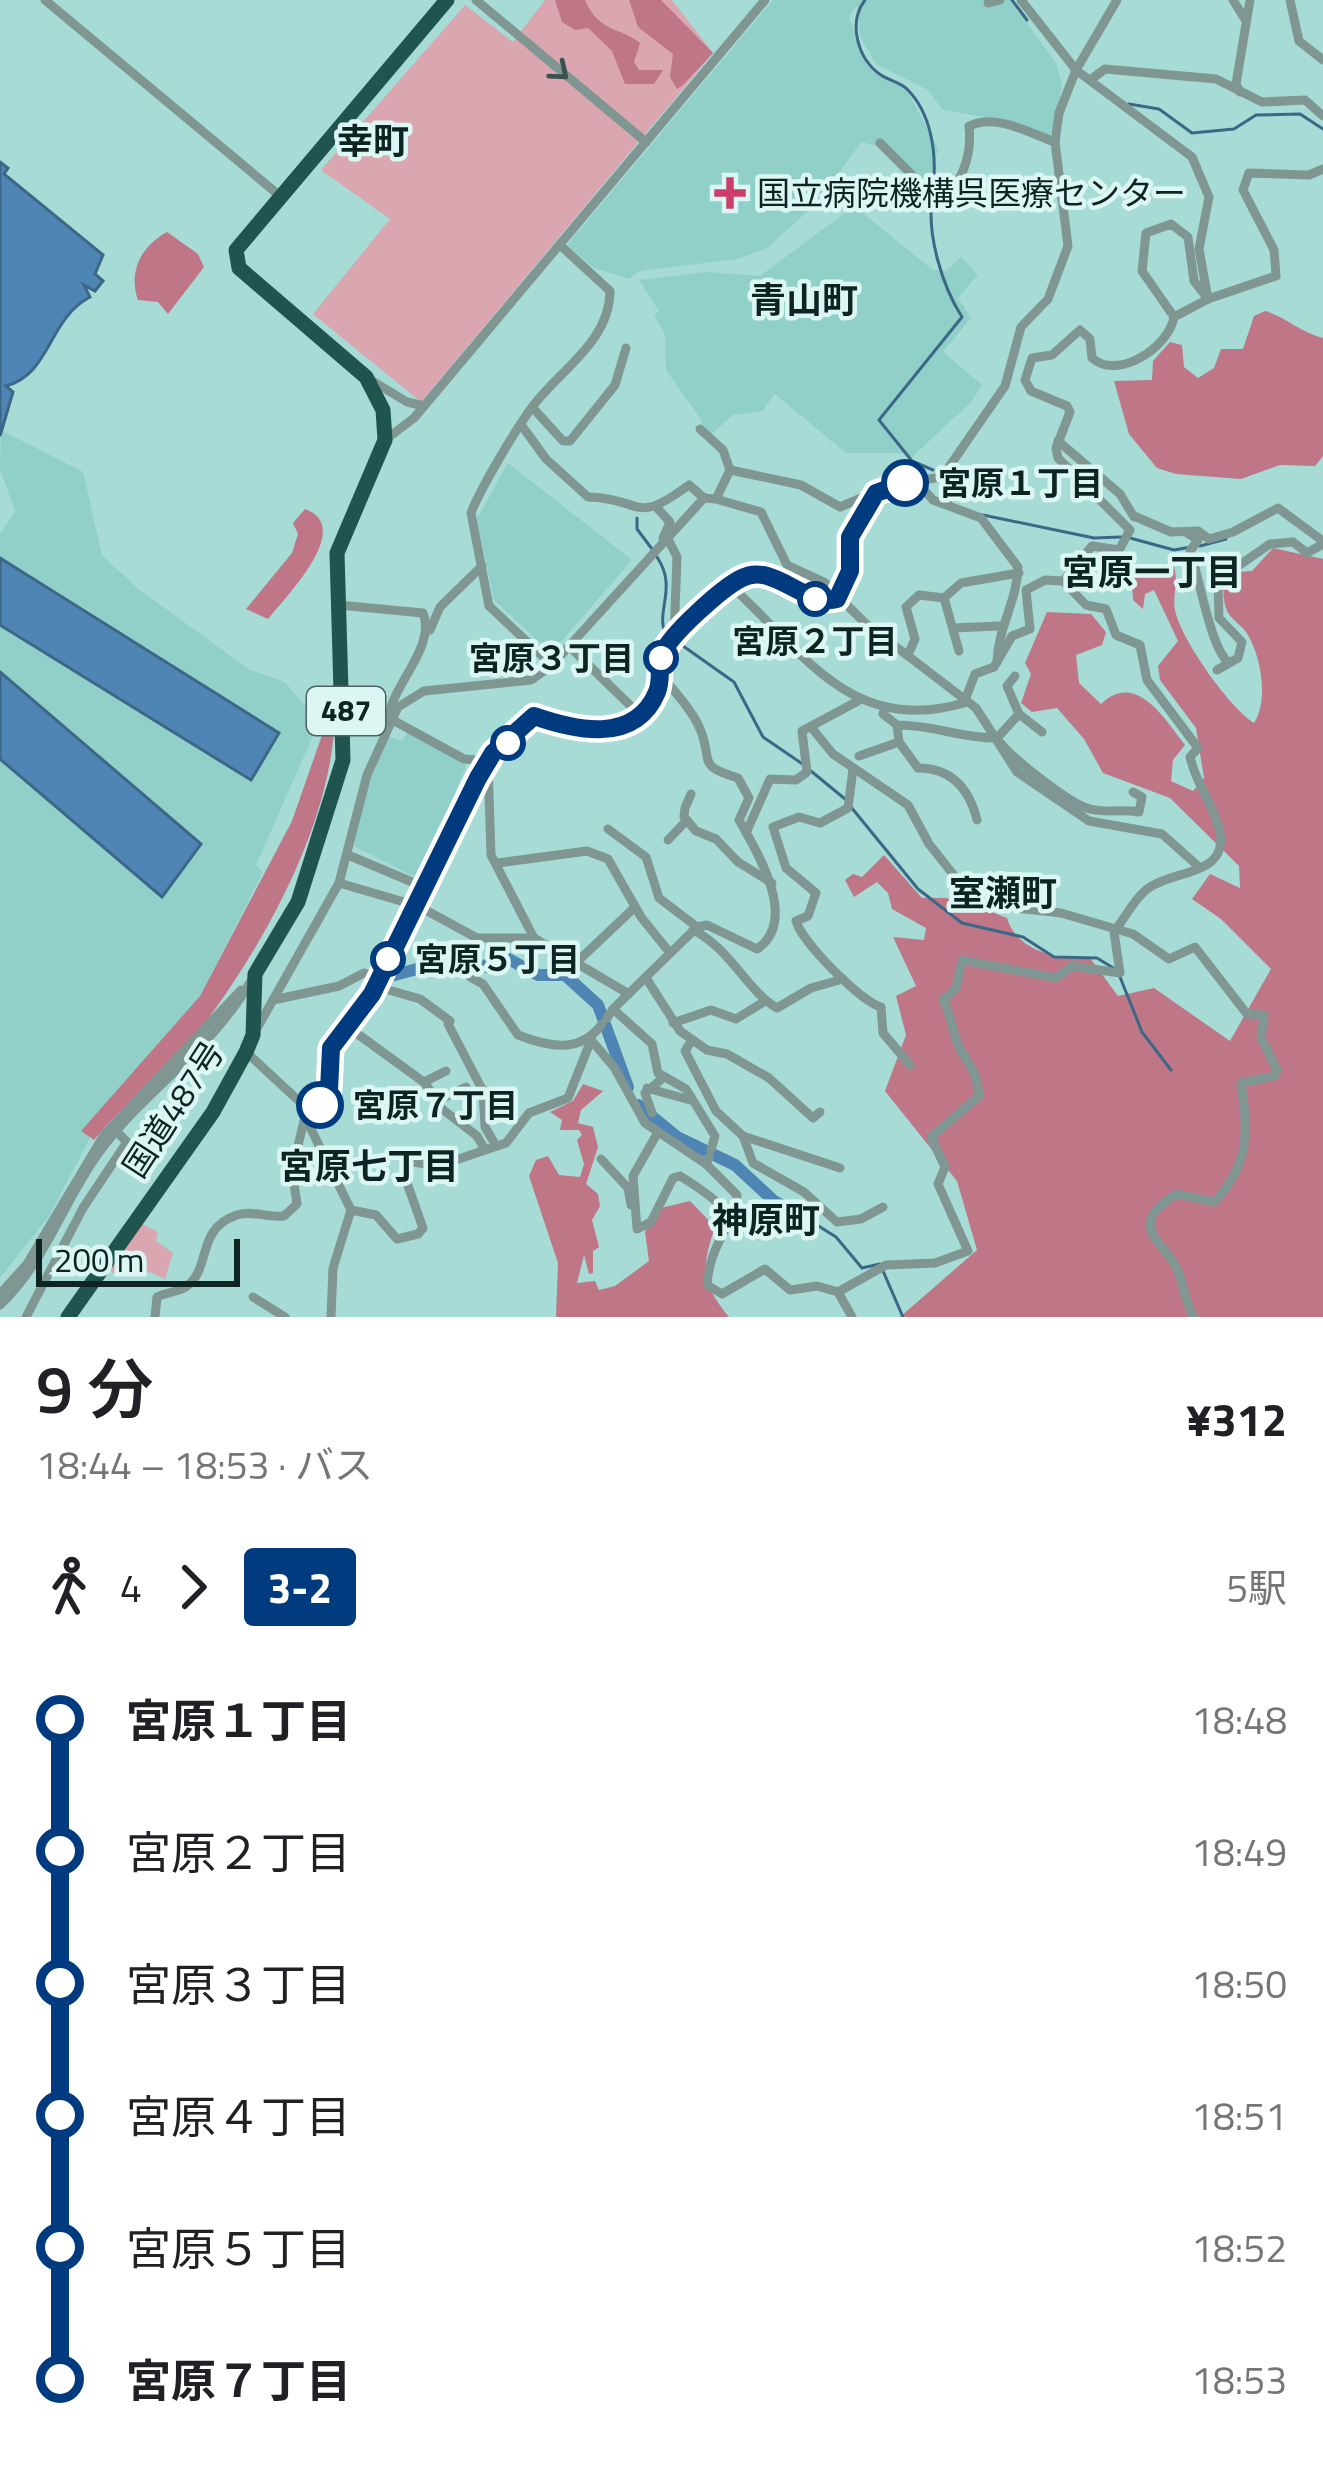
<!DOCTYPE html>
<html lang="ja">
<meta charset="utf-8">
<style>
body{margin:0;font-family:"Titillium Web","Noto Sans JP",sans-serif;background:#f2f2f2;color:#202124;height:100vh;display:flex;flex-direction:column;font-size:45px;white-space:nowrap}
*{box-sizing:border-box;margin:0}
p{font-size:39px;color:#757577}
.icon{flex:none;width:66px;height:66px;fill:none;stroke:currentColor;stroke-width:2;stroke-linecap:round;stroke-linejoin:round}
.map{position:relative;height:1317px;overflow:hidden}
.drawer{display:flex;flex-direction:column;background:#fff;flex:1}
.drawer>*{flex:none}
.badge{padding:0 24px;border-radius:9px;font-size:42px;line-height:78px}
.scale{position:absolute;left:36px;bottom:30px;width:204px;box-sizing:border-box;padding-left:12px;border:6px solid #0e2422;border-top:0;font-size:33px;line-height:42px;white-space:nowrap;color:#0e2422;-webkit-text-stroke:9px #dcf7f3;paint-order:stroke}
.map>.badge{position:absolute;translate:-50% -50%;box-shadow:0 0 0 6px #fff}
.legs{display:flex;align-items:center;gap:18px;height:132px;padding:0 36px;font-size:39px}
.legs p{margin-inline-start:auto}
.overview{display:flex;align-items:center;justify-content:space-between;height:204px;padding:0 36px}
h1{font-size:66px;font-weight:600;line-height:90px}
ul{padding:0 36px;list-style:none}
li{display:flex;align-items:center;gap:42px;height:132px;font-size:45px}
li i{display:grid;place-items:center;width:18px;height:100%;margin:0 15px;background:currentColor}
li i::after{content:'';width:30px;height:30px;margin:-15px;border:9px solid;border-radius:50%;background:#fff}
li p{margin-inline-start:auto}
li:first-child i{background:linear-gradient(#0000 50%,currentColor 0)}
li:last-child i{background:linear-gradient(currentColor 50%,#0000 0)}
.map>svg:first-child{display:block}
.built{fill:#90d0c8}
.green{fill:#daa6af}
.forest{fill:#bf7686}
.water{fill:#4f85b4;stroke:#3c6888;stroke-width:3}
.lines{fill:none;stroke-linecap:round;stroke-linejoin:round}
.stream{stroke:#3c6888;stroke-width:3}
.river{stroke:#4f85b4;stroke-width:12}
.minor{stroke:#809693;stroke-width:9}
.highway{stroke:#1f544f;stroke-width:15}
.oneway{stroke:#3c524f}
.line-1-casing{stroke:#fff;stroke-width:27}
.line-1{stroke:#003b80;stroke-width:18}
.poi-dot{fill:#cc3e6a;stroke:#dcf7f3;stroke-width:4.5}
.stop-1-dot{fill:#fff;stroke:#003b80;stroke-width:6}
.labels{text-anchor:middle;stroke-width:9;stroke-linejoin:round;paint-order:stroke}
.shield{fill:#dcf7f3;stroke:#4c6361;stroke-width:3}
.shield-label{font-size:30px;font-weight:bold;fill:#0e2422}
.poi-label{font-size:33px;fill:#0e2422;stroke:#dcf7f3;text-anchor:start}
.stop-label{font-size:33px;font-weight:bold;fill:#0e2422;stroke:#dcf7f3;text-anchor:start}
.street-label{font-size:33px;fill:#0e2422;stroke:#dcf7f3}
.neighbourhood-label{font-size:36px;font-weight:bold;fill:#0e2422;stroke:#dcf7f3}
</style>
<div class="map">
<svg width="1323" height="1317" viewBox="0 0 1323 1317">
<rect width="100%" height="100%" fill="#a6dcd5"/>
<g class="built">
<path d="M773 0H1011L1057 65 1062 87 1050 139 997 119 943 110 928 90 876 64 860 36 857 5 849 17 867 66 906 88 938 149 927 191 878 146 861 142 819 201 767 248 738 259 639 271 629 279 594 268 567 245Z"/>
<path d="M854 206 933 270 946 271 961 257 978 275 958 298 971 318 943 352 982 385 972 401 909 460 903 453H846L775 394 762 411 733 415 710 435 699 434 702 421 666 370 665 335 654 315 659 311 639 280 707 272 760 276Z"/>
<path d="M1 430 83 472 102 555 137 588 250 670 285 682 313 715 316 729 256 865 263 872 200 996 82 1130 90 1138 49 1216 0 1278V534L15 511 0 469Z"/>
<path d="M508 463 632 560 551 653 494 600 477 519Z"/>
<path d="M409 730 458 752 466 767 419 879 354 846 369 776 387 736 402 741Z"/>
</g>
<g class="green">
<path d="M545 0H672L713 53 421 402 313 314 390 219 321 170 465 5 513 42Z"/>
<path d="M141 1223 158 1232 156 1241 173 1253 165 1279 141 1268 125 1269 118 1276 110 1270Z"/>
</g>
<g class="forest">
<path d="M555 0H585C600 34 619 26 640 43L634 62 639 70H663L654 84H625L612 51 588 28 575 30 562 22Z"/>
<path d="M629 0H661L713 53 683 85 677 89 670 77 673 54 638 27Z"/>
<path d="M167 232 198 254 204 267 168 314 158 302 138 300C128 272 141 246 167 232Z"/>
<path d="M1265 311C1286 317 1300 332 1323 338V456L1315 466 1280 465 1241 479 1176 474 1157 468 1129 434 1114 381 1152 380 1153 361 1170 342 1182 345 1184 367 1198 378 1214 368 1221 349H1243L1254 316Z"/>
<path d="M305 509C355 527 286 596 268 619L246 609 292 553 298 534 293 523Z"/>
<path d="M1273 548 1323 559V1317H900L977 1250 957 1181 885 1091 906 1035 896 996 916 986 893 937 924 940 926 928 892 909 888 893 877 882 854 897 845 880 853 874 862 877 884 855 922 898H947L961 910 969 903 1007 918C1017 952 1059 960 1090 958L1118 996 1154 988 1230 1041 1271 969 1221 919 1192 899 1210 874 1240 888 1239 866 1170 798 1103 773 1084 739 1057 708 1032 712 1021 703 1031 674 1025 663 1047 612 1091 614 1106 632 1102 645 1076 655 1079 683 1101 704C1136 670 1165 719 1185 745L1173 760 1171 781 1193 791 1204 778 1196 728 1160 680 1158 666 1178 641 1154 590 1145 594 1143 609 1133 600 1132 582 1146 564 1174 567C1179 583 1171 599 1176 614 1184 643 1229 707 1254 723 1269 700 1261 654 1246 632 1241 625 1231 619 1227 611 1221 597 1224 579 1226 564L1238 572 1252 571Z"/>
<path d="M335 698C339 808 271 933 208 1019 175 1064 129 1098 94 1140L81 1131 200 996 292 821Z"/>
<path d="M583 1084 603 1091 581 1110 578 1123 593 1127 598 1147 586 1184 598 1194 600 1206 592 1220 599 1247 593 1251V1273L589 1274 584 1255 577 1283 595 1281 599 1290 615 1286 649 1261 645 1232 656 1209 690 1201 715 1227C701 1268 701 1283 729 1317H556L558 1263 529 1176 536 1160 548 1156 559 1175 580 1177 584 1164 577 1140 582 1135 579 1130H560L562 1120 550 1112 573 1101Z"/>
</g>
<g class="water">
<path d="M0 162 8 168 4 174 103 255 95 274 103 281 95 291 84 285 90 297C48 319 51 374 6 386L13 392 0 436Z"/>
<path d="M0 558 279 733 251 780 0 625Z"/>
<path d="M0 672 201 844 162 897 0 759Z"/>
</g>
<g class="lines">
<g class="stream">
<path d="M865 0C848 22 857 59 881 75 888 80 900 82 907 89 932 114 937 155 933 188"/>
<path d="M1012 0 1027 20"/>
<path d="M1129 104 1159 109 1192 133 1234 129 1256 115 1300 114 1323 129"/>
<path d="M932 198C927 235 942 286 962 317L879 420 912 461 933 470"/>
<path d="M983 515 1094 538 1121 537"/>
<path d="M637 518V529L652 549"/>
<path d="M1130 538 1174 550 1191 547"/>
<path d="M1200 546 1226 539"/>
<path d="M657 557C679 590 653 612 667 637"/>
<path d="M676 641 734 682 763 737 804 765"/>
<path d="M811 771 845 799"/>
<path d="M851 807 918 889 962 923 1023 937 1054 957 1097 958 1115 969"/>
<path d="M1120 977 1142 1032 1171 1070"/>
<path d="M809 1220 836 1237 862 1268 880 1264 903 1317"/>
</g>
<g class="river">
<path d="M383 978 436 964 460 970 484 967 501 955 538 975H565L598 1005 628 1087"/>
<path d="M638 1105 677 1137 735 1165 774 1201 809 1220"/>
</g>
<g class="minor">
<path d="M45 0 280 196"/>
<path d="M476 0 646 142"/>
<path d="M1021 0 1076 70 1192 157 1209 197 1199 249 1208 299 1276 276 1274 250 1243 190 1249 173 1309 175 1323 169"/>
<path d="M1233 0 1246 21"/>
<path d="M1290 0 1299 41 1323 60"/>
<path d="M988 3 1000 0"/>
<path d="M1090 80 1105 69 1216 79 1262 102 1305 100 1323 116"/>
<path d="M1240 92 1236 84 1250 0"/>
<path d="M880 143 935 198C963 190 972 153 969 126 996 113 1029 133 1055 142"/>
<path d="M366 377 407 402 424 406"/>
<path d="M532 407 563 441H570L615 385 626 348"/>
<path d="M522 426 546 459 588 497C644 498 632 527 689 485L704 498"/>
<path d="M700 429 723 450 730 470"/>
<path d="M385 440 414 418 765 0"/>
<path d="M1058 441 1120 494 1134 517"/>
<path d="M917 482 933 500 981 518 1018 567C1017 602 998 627 997 662"/>
<path d="M716 499 761 512 787 565 824 582 865 623 976 708 1017 772 1089 821 1162 834 1198 866"/>
<path d="M947 502 954 467"/>
<path d="M658 509 670 522 663 538"/>
<path d="M1134 516 1171 532 1198 531 1209 539 1233 532 1278 508 1323 541"/>
<path d="M1187 533 1198 540 1190 551C1200 579 1210 646 1228 662"/>
<path d="M667 537 677 557 674 637"/>
<path d="M730 585C803 651 850 736 964 703L975 674 994 667 1012 636 1030 629 1026 590 1045 580 1063 581 1092 546 1119 550 1130 530 1058 458 1056 448 1070 412 1067 406 1031 391 1025 380 1032 358 1052 355 1080 330 1090 339 1092 358C1118 381 1169 347 1174 317L1142 271 1146 233 1171 224 1188 237 1194 281 1208 299 1174 317"/>
<path d="M944 598 959 651"/>
<path d="M339 605 423 613C437 647 389 689 389 718L464 759 488 761"/>
<path d="M953 628 999 626"/>
<path d="M430 630 440 607 482 566"/>
<path d="M569 646 639 714"/>
<path d="M908 655 915 639 906 607 919 595 944 598 961 583 1019 573"/>
<path d="M552 665 489 606 471 513C480 489 517 427 533 406 560 370 610 341 610 291L561 246"/>
<path d="M1217 670 1238 658 1242 642 1219 618 1218 580 1270 544 1293 542 1307 553 1323 544"/>
<path d="M1015 676 1007 686 1019 714"/>
<path d="M885 708 883 714 897 725C938 725 956 738 997 738 1007 755 1071 805 1090 809 1106 813 1123 809 1139 812L1142 797 1133 792"/>
<path d="M897 725 899 742 918 768C951 768 969 788 977 820"/>
<path d="M811 727 833 754 908 805 929 844 961 884 1016 908 1061 913 1133 934 1169 959 1195 947 1247 1014 1264 1015 1261 1038 1277 1070 1274 1076 1241 1083C1248 1131 1250 1164 1214 1202L1177 1194C1122 1226 1167 1243 1178 1271 1185 1288 1184 1301 1194 1317"/>
<path d="M998 737 1019 714 1042 732"/>
<path d="M859 756 899 742"/>
<path d="M488 762 491 855 534 938"/>
<path d="M853 769 848 808 820 823 799 817 773 827 786 868 816 893 808 916 796 921C802 942 860 1001 881 1007L883 1033 910 1065"/>
<path d="M691 794 685 808 684 817 696 831 716 839 738 862 772 883"/>
<path d="M608 829 646 857 659 898 697 927"/>
<path d="M746 833 770 779 796 780 807 772 802 731 858 701"/>
<path d="M668 840 687 820"/>
<path d="M348 855 424 887"/>
<path d="M498 863 587 851 608 859 641 917 670 953"/>
<path d="M339 883 418 906 477 938H534L629 994"/>
<path d="M693 930C731 949 746 990 777 1008L811 988 843 979"/>
<path d="M477 938 470 977 483 984 518 1035C549 1047 580 1054 602 1024"/>
<path d="M578 961 635 907"/>
<path d="M646 978 680 1031 707 1050 727 1054 769 1078 813 1118 820 1112"/>
<path d="M375 986 420 999 450 1021"/>
<path d="M273 1000 339 986 364 973 378 978"/>
<path d="M613 1009 697 927 707 925 757 949C799 921 758 853 739 820L749 798 738 778C695 765 714 762 700 729 693 712 677 694 665 680L668 645"/>
<path d="M607 1018 613 1009 652 1044 658 1073 686 1089 715 1136 711 1150"/>
<path d="M673 1023 711 1010 736 1019 765 1001"/>
<path d="M448 1024 483 1091 485 1127 496 1146"/>
<path d="M348 1027 425 1083 442 1109 477 1136 484 1148"/>
<path d="M256 1030 339 883 367 775 398 707 424 691 531 680 552 665 704 498 716 499 730 470 801 485 840 507 894 484 942 477 1005 386 1021 327 1048 299 1068 246 1055 142 1059 113 1076 70 1117 0"/>
<path d="M692 1040 685 1051 716 1111 743 1136 753 1163 804 1192 837 1222 861 1219 883 1207"/>
<path d="M246 1052 299 1101 307 1116"/>
<path d="M424 1082 446 1071"/>
<path d="M647 1088 690 1100"/>
<path d="M437 1101 466 1087"/>
<path d="M652 1113 645 1093 664 1077"/>
<path d="M314 1116 309 1125 351 1210"/>
<path d="M658 1132 633 1176 637 1229 651 1222 673 1178 680 1176C763 1227 712 1218 707 1285L722 1294 765 1269 790 1290 817 1286 838 1292 852 1317"/>
<path d="M743 1136 840 1168"/>
<path d="M601 1159 628 1188 631 1205"/>
<path d="M706 1164 737 1195 735 1211 756 1212"/>
<path d="M838 1292 886 1265 935 1263 968 1251 938 1184 945 1167 931 1137 979 1096C977 1073 971 1068 960 1049 952 1034 952 1016 943 1000L956 988 962 960 1056 978 1072 966 1120 973 1114 932C1125 918 1136 896 1150 887 1178 869 1231 875 1219 828 1212 802 1196 784 1190 757L1198 748 1147 680 1140 645 1116 635 1106 609 1086 605 1063 581"/>
<path d="M0 1294 27 1264 104 1135 241 990"/>
<path d="M253 1297 285 1317"/>
<path d="M0 1305C46 1262 63 1201 100 1151 147 1088 213 1049 252 979"/>
<path d="M26 1317 83 1208 127 1142 117 1132"/>
<path d="M155 1317 157 1297C165 1293 176 1292 184 1288 213 1271 194 1229 237 1215 253 1210 269 1218 284 1216L297 1204 292 1170 304 1121 329 1090 331 1048 372 994 493 753 516 738 532 717 588 733 639 714 655 696 661 657 674 637 730 585 751 574 822 603 837 599 850 571V537L876 493"/>
<path d="M331 1317 333 1268 351 1210 376 1215 397 1239 418 1234 423 1228 407 1183V1161L438 1166 506 1143 529 1113 568 1098 591 1040 614 1067 645 1123 706 1164 709 1157"/>
</g>
<path class="highway" d="M68 1317 213 1112 246 1052 253 1035 255 974 298 902 343 760 337 553 385 440 383 410 366 377 239 268 236 250 447 0"/>
</g>
<defs><path id="oneway-chevron" d="M-2-3.5L2.5 0L-2 3.5" fill="none" stroke-width="1.6" stroke-linecap="round" stroke-linejoin="round" transform="scale(3)"/></defs>
<use class="oneway" href="#oneway-chevron" transform="translate(560 72) rotate(40)"/>
<g class="lines">
<g class="line-1-casing">
<path id="line-1" d="M320 1105 329 1090 331 1048 372 994 478 778 493 753 534 716C574 730 635 745 657 692 662 680 658 667 662 655 668 636 723 587 742 578 774 562 804 607 837 599L850 571V537L876 493 905 483"/>
</g>
<use href="#line-1" class="line-1"/>
</g>
<path class="poi-dot" d="M724 175h12v12h12v12h-12v12h-12v-12h-12v-12h12z"/>
<g class="stop-1-dot">
<circle cx="905" cy="483" r="21"/>
<circle cx="815" cy="599" r="15"/>
<circle cx="661" cy="658" r="15"/>
<circle cx="508" cy="743" r="15"/>
<circle cx="388" cy="959" r="15"/>
<circle cx="320" cy="1105" r="21"/>
</g>
<g class="labels">
<rect class="shield" x="307" y="687" width="78" height="48" rx="9"/>
<g class="shield-label">
<text x="346" y="721">487</text>
</g>
<g class="poi-label">
<text x="757" y="205">国立病院機構呉医療センター</text>
</g>
<g class="stop-label">
<text x="938" y="495">宮原１丁目</text>
<text x="815" y="653" text-anchor="middle">宮原２丁目</text>
<text x="634" y="670" text-anchor="end">宮原３丁目</text>
<text x="415" y="971">宮原５丁目</text>
<text x="353" y="1117">宮原７丁目</text>
</g>
<g class="street-label">
<text transform="translate(173 1109) rotate(-57)" y="12">国道487号</text>
</g>
<g class="neighbourhood-label">
<text x="373" y="154">幸町</text>
<text x="804" y="313">青山町</text>
<text x="1152" y="585">宮原一丁目</text>
<text x="1003" y="906">室瀬町</text>
<text x="369" y="1179">宮原七丁目</text>
<text x="766" y="1233">神原町</text>
</g>
</g>
</svg>
<div class="scale">200 m</div>
</div>
<section class="drawer">
<div class="overview"><div><h1>9 分</h1><p>18:44 – 18:53 · バス</p></div><b>¥312</b></div>
<div class="legs"><svg class="icon" aria-label="walk" viewBox="0 0 24 24"><circle cx="13" cy="4" r="2"/><path d="M13 8l-2 6 4 7M11 14l-3 7M7 12l3-4h3l4 4"/></svg>4<svg class="icon" aria-label="forward" viewBox="0 0 24 24"><path d="M9 5l7 7-7 7"/></svg><b class="badge" style="background:#003b80;color:#fff">3-2</b><p>5駅</p></div>
<ul>
<li><i style="color:#003b80"></i><b>宮原１丁目</b><p>18:48</p></li>
<li><i style="color:#003b80"></i><span>宮原２丁目</span><p>18:49</p></li>
<li><i style="color:#003b80"></i><span>宮原３丁目</span><p>18:50</p></li>
<li><i style="color:#003b80"></i><span>宮原４丁目</span><p>18:51</p></li>
<li><i style="color:#003b80"></i><span>宮原５丁目</span><p>18:52</p></li>
<li><i style="color:#003b80"></i><b>宮原７丁目</b><p>18:53</p></li>
</ul>
</section>
